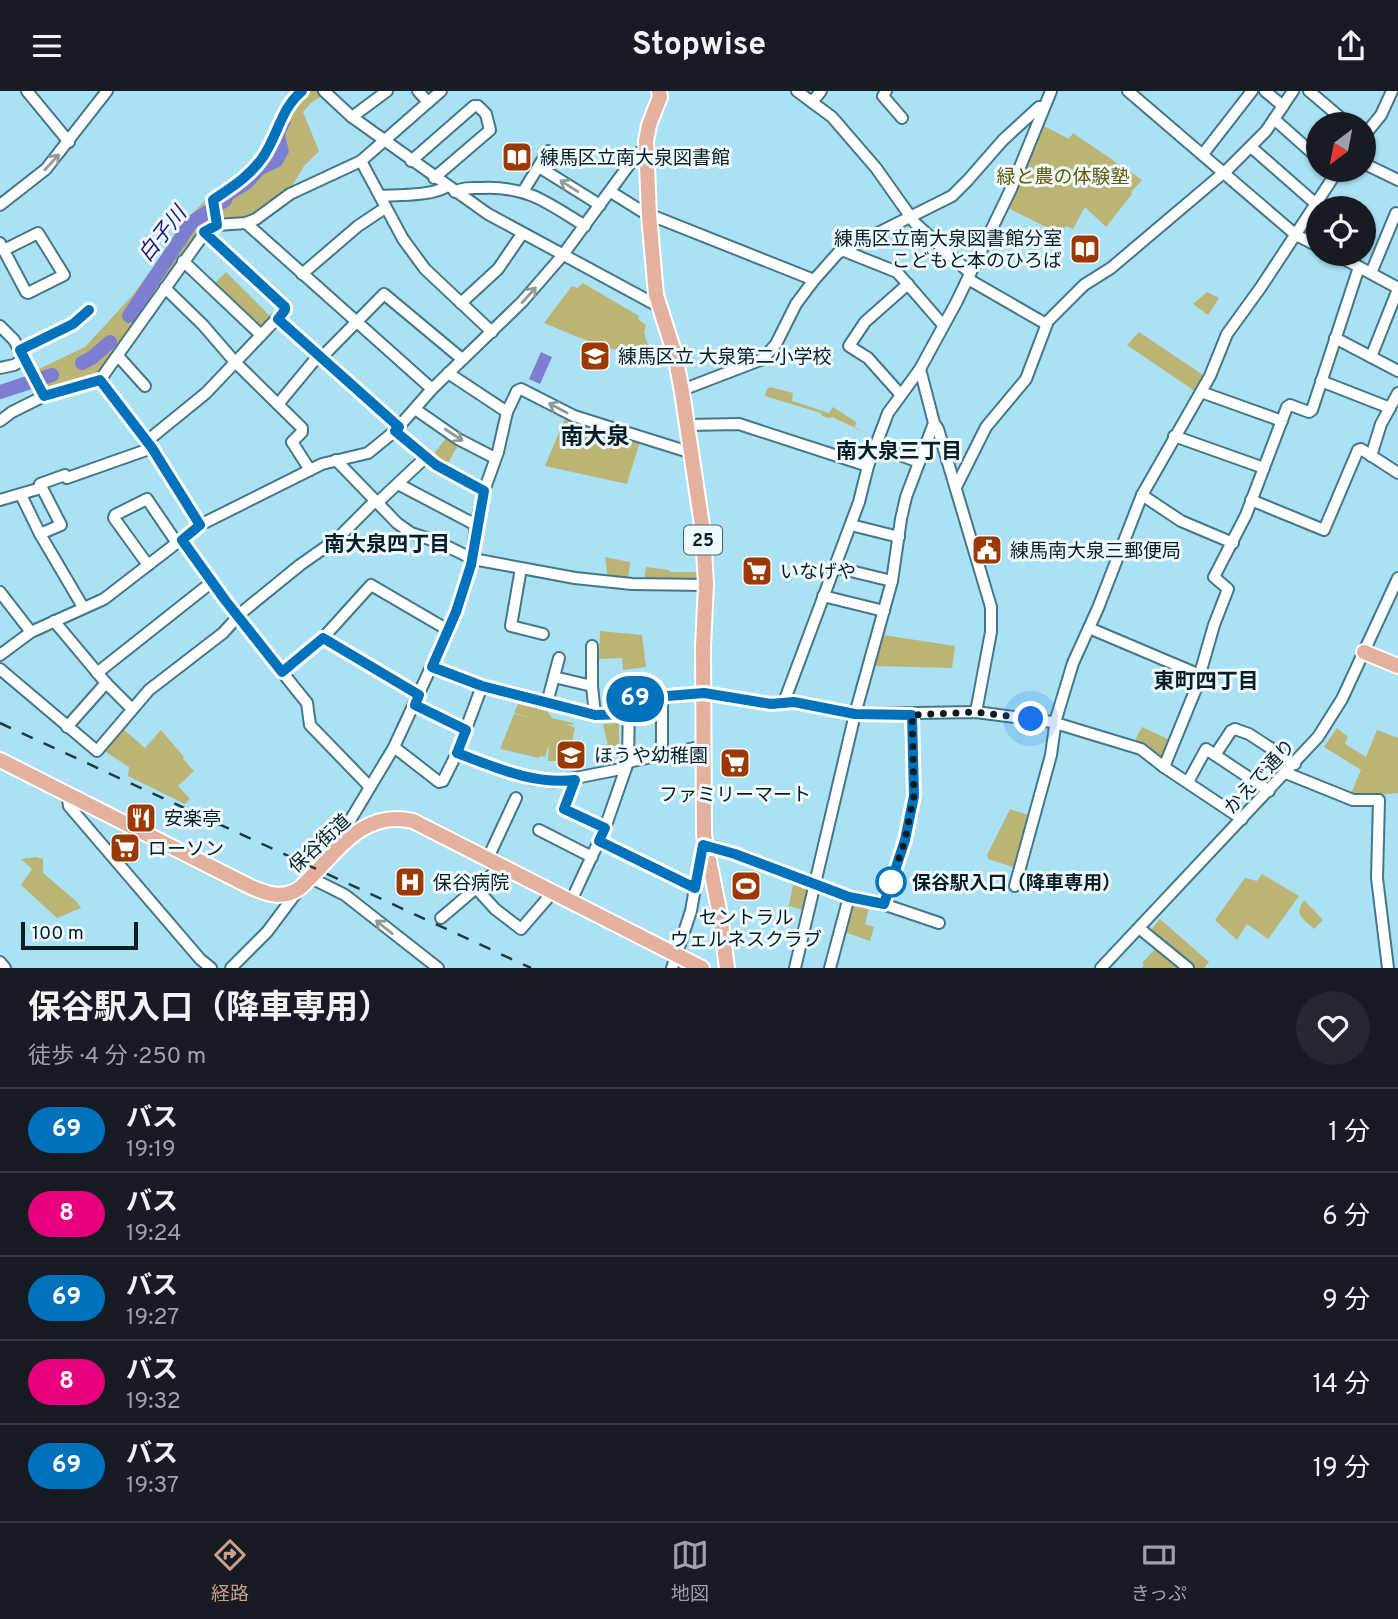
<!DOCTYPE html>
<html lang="ja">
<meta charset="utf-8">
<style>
body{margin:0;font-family:Overpass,"Noto Sans JP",sans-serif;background:#242831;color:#f1f3f6;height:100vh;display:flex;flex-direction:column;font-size:26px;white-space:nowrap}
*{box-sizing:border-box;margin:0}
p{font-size:23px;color:#9ea1a6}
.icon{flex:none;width:38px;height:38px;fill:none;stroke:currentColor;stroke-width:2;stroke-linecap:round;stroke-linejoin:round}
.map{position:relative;height:877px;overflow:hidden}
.side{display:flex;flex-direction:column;background:#171b24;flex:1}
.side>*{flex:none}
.badge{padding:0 14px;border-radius:23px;font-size:24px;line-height:46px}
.needle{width:46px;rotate:212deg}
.controls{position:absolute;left:1306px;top:21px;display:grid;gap:14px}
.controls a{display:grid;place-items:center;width:70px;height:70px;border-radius:50%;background:#171b24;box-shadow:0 2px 5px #0004;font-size:35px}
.scale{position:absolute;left:21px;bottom:18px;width:117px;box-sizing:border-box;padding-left:7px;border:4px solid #081e25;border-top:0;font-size:19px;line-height:24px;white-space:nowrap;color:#081e25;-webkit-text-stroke:5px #effafe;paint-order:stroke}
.you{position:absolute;width:35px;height:35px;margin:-18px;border:5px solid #fff;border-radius:50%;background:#1a73e8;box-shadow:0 0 0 10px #1a73e833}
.map>.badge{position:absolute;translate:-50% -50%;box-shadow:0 0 0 4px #fff}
.round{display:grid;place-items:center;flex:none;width:74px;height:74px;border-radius:37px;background:#242831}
.overview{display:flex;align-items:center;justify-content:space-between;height:119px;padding:0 28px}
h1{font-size:33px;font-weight:700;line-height:52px}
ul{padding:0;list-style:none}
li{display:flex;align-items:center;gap:21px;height:84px;padding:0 28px;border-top:2px solid #363941}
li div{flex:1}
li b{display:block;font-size:26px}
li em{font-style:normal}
li .badge{min-width:77px;font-weight:700;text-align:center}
header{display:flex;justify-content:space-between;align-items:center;height:91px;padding:0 28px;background:#171b24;font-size:32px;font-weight:700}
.dock{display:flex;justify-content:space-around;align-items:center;height:98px;border-top:2px solid #363941;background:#171b24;font-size:19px;color:#9ea1a6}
.dock a{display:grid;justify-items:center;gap:4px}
.dock .on{color:#cb9f88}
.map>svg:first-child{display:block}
.green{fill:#bcb474}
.water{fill:#7d7ed2}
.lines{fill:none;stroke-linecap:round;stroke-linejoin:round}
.river{stroke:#7d7ed2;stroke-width:14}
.minor-casing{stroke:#447889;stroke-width:14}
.major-casing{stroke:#fff;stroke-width:18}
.minor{stroke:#fff;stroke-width:10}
.major{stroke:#e3b19d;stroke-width:14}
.rail{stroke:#1f3a43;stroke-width:2.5;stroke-dasharray:12 12;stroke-linecap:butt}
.oneway{stroke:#909a9d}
.line-casing{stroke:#fff;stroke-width:16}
.line{stroke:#0072bc;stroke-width:10}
.walk{stroke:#081e25;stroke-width:7;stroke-dasharray:0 12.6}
.stop-dot{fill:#fff;stroke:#0072bc;stroke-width:3.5}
.labels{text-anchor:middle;stroke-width:6;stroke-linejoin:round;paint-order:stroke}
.shield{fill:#effafe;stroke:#4d6066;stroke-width:2}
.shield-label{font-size:18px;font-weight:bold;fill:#081e25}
.poi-label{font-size:19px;fill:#081e25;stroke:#effafe;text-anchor:start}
.park-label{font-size:19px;fill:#615705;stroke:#effafe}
.street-label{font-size:19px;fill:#081e25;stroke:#effafe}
.stop-label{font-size:19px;font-weight:bold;fill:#081e25;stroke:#effafe;text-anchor:start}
.water-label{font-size:21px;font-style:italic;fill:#2a1478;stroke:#effafe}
.neighbourhood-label{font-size:21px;font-weight:bold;fill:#081e25;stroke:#effafe}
.quarter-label{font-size:23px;font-weight:bold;fill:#081e25;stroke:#effafe}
</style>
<header><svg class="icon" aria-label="menu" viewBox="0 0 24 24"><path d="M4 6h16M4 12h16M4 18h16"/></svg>Stopwise<svg class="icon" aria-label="share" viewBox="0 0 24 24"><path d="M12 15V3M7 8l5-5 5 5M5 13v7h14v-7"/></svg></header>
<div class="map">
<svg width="1398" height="877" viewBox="0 0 1398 877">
<rect width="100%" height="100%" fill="#abe1f4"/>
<g class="green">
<path d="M307 0H320L323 4 311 12 303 21 319 60 304 75 291 97 259 123 231 128 201 137 100 285 46 301 35 280 85 256 132 205 162 164 181 133 204 111 216 110 232 101 298 8Z"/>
<path d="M1042 34 1069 48 1073 42 1142 89 1131 101 1132 103 1106 136 1085 116 1073 138 1066 135 1060 143 1008 117Z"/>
<path d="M226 181 274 229 262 240 212 195Z"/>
<path d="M583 192 639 225 638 228 646 234 644 242 648 254 660 258 663 267 659 273 580 247 544 232 572 195 577 197Z"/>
<path d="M1207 201 1219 207 1208 224 1193 213Z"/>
<path d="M1139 241 1206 286 1196 301 1127 254Z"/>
<path d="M770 296 793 302 792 310 829 322 833 316 856 331 855 336 866 342 832 326 829 327 822 325 821 322 765 305 767 298Z"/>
<path d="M565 327 640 350 627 393 545 375Z"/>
<path d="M448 345 459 352 446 376 431 366Z"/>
<path d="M605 466 630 471 628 489 608 487Z"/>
<path d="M646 476 669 479 670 481H700L701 491 644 492Z"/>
<path d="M600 540 642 544 646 576 623 579 622 567 599 568Z"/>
<path d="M883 544 955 555 952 577 874 575Z"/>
<path d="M518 613 547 620 552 627 573 632V634L566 633 575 637 571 656 566 658 561 655 564 665 562 670H548L549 653 545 666 540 665 539 667 500 658 514 623 531 627 514 622Z"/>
<path d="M619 632V654L608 656 603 633Z"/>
<path d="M1142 636 1172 650 1163 670 1134 651Z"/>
<path d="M122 637 145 657 161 639 184 666 183 668 194 680 178 695 190 708 185 713 128 685 129 676 106 661 105 657Z"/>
<path d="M1337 637 1348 646 1345 653 1366 666 1377 639 1398 647V702L1377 704 1351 702 1361 679 1324 656Z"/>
<path d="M1010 718 1031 725 1015 775 1013 776 988 768 987 764Z"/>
<path d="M36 766 43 768V782L76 810 81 817 57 827 21 794 32 778 21 768Z"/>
<path d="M1262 783 1299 805 1268 848 1247 833 1237 849 1215 829 1245 787 1257 790Z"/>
<path d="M794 789 810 798 804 819 789 815Z"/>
<path d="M1304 809 1323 829 1314 838C1302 826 1294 825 1304 809Z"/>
<path d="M851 812 870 813 865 833 874 836 870 850 844 841Z"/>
<path d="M1160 828 1209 871 1204 877H1193L1150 840Z"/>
<path d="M1157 856 1183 877H1142L1144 874 1142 872Z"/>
</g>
<g class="water">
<path d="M286 29 291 32 285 43 289 61 281 75 264 83 251 97 216 119 215 112C258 86 265 73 286 29Z"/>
<path d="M541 261 552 266 540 293 529 288Z"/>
</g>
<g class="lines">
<g class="river">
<path d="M129 225 191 132 225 109"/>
<path d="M82 272 93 266 110 251"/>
<path d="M0 301 52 284"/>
</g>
<g class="minor-casing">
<g id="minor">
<path d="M27 0 69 51"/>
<path d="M324 0 352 26 488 123 658 215"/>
<path d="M418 0 428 11"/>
<path d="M797 0 832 26 876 77 915 132 970 182"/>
<path d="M886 0 883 5 902 27"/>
<path d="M1128 0 1296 144 1318 155"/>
<path d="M1265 0 1283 15"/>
<path d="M1309 0 1348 33"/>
<path d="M812 11 821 0"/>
<path d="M352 26 387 0"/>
<path d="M1274 28 1318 67"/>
<path d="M1363 46 1381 24 1392 0"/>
<path d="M1251 56 1316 113"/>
<path d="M1203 63 1252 0"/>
<path d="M361 70 403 148 425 178 492 241"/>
<path d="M411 70 474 15H478L486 23 490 39 434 87"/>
<path d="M1363 72 1398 89"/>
<path d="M539 76 600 114"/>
<path d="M524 99 548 60"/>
<path d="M455 101C463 96 473 97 482 97 528 95 548 112 585 135"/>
<path d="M611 101 643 121 814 189"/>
<path d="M380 105C397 104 434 105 447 95"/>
<path d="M0 114 46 78 107 0"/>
<path d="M246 132 432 298"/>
<path d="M217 134 213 109C232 97 250 85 263 66 278 44 281 17 302 0"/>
<path d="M0 152 26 201 28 202 64 184 38 142 4 159"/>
<path d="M842 159 897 181 943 234"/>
<path d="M1335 163 1398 197"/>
<path d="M183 170 261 244"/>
<path d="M1371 182 1396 122"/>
<path d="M302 183 358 135 385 117"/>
<path d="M968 188 1046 233"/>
<path d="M165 197 203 234 235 271 302 337V341L292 351 310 379"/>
<path d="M461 212 498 178 522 143"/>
<path d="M277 227 399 336"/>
<path d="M0 235 14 249 44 305"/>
<path d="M1335 247 1398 280"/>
<path d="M20 259 73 233 88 219"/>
<path d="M118 265 145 295"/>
<path d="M1371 266 1398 198"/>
<path d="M321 267 384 203 462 268"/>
<path d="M0 277 14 274 24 268"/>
<path d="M920 278 934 332 938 338 991 516V541L976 621"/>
<path d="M448 282 507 321"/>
<path d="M100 289 152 357 200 434"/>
<path d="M1321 290 1390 317"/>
<path d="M682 299 763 268 776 253 796 213 814 189 838 162 952 105 968 89 1003 49 1039 16H1044"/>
<path d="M1201 301 1282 330"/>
<path d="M901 304 868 267 849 255 865 231 908 193"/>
<path d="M279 312 318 265"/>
<path d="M415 318 458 348 495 367"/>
<path d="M0 330 12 321 44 305 100 289 206 140 217 134 246 132 256 128 290 103 361 70 441 0"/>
<path d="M688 334 739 333 868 375"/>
<path d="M395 340 435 374 484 400"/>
<path d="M1174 345 1264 377"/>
<path d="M147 350 206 302 285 219 284 216 204 141"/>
<path d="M875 355 919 371"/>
<path d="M1371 365 1381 333 1398 302"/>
<path d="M336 369 397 432 411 442 438 451 473 468 575 487 632 493 706 494"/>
<path d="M398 393 476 434"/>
<path d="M956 396 986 336 1026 288 1048 230 1084 194 1111 177 1228 78 1266 40 1293 0"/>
<path d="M21 404 40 443"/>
<path d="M1142 404 1181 430 1233 452"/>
<path d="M0 409 41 397"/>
<path d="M1251 409 1324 439 1358 359 1361 358 1398 382"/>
<path d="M377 412 426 366"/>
<path d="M851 434 899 446"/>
<path d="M182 449 238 526 307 612 310 634 369 695"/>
<path d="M148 474 114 427 115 424 147 408 177 452"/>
<path d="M834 476 892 490"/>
<path d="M521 477 511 535 543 543"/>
<path d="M0 501 31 541"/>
<path d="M823 505 884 520"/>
<path d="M83 516 40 443 61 434 40 393 65 384 67 387 152 357"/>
<path d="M54 530 106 592 132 618"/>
<path d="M1089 537 1200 584"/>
<path d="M323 547 419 604"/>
<path d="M592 555V595L595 624"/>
<path d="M0 564 31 541 104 508 200 434 322 373 368 362 395 340 432 298 522 211 562 165 637 63 646 57"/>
<path d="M432 576 482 595 580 620 595 624 628 623"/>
<path d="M0 578 97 660 149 599 223 542 241 522 300 474 337 448 375 410"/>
<path d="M282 581 323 547 371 494 448 539"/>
<path d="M97 582 212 491"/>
<path d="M554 586 592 595"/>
<path d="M784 611 859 411 868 375 888 322 920 278 956 212 1011 98 1051 0"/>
<path d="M547 612 559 567"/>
<path d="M415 614 466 639"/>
<path d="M67 636 106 592"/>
<path d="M394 656 439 691 443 690 457 662 482 595"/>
<path d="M457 662 531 688 555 691 626 677"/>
<path d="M1215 664 1231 640 1235 638 1249 643 1295 673"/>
<path d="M662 665V606"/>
<path d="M628 671 704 655"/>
<path d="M1164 676 1195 600 1214 534 1228 498 1214 486 1246 424 1287 316 1290 314 1309 321 1312 319 1359 176"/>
<path d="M1286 682 1353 709H1379L1377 787 1388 877"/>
<path d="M575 689 564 718 605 737"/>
<path d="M1188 691 1206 658 1269 700"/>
<path d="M67 702 69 715 200 868 211 877"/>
<path d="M539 739 592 766"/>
<path d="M349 745 348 733 394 656 452 531 471 474 476 434 484 400 498 361 507 321 517 300 521 298 574 325 692 362"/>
<path d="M599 750 695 797"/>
<path d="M703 754 715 756 774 777 849 806 874 810 939 832"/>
<path d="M488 767 516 707"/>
<path d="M311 787 345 804 438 877"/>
<path d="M1015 795 1051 664 1056 628 1073 572 1098 517 1142 404 1210 285 1227 243 1261 196 1338 79"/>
<path d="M476 797 495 818 521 838 553 801"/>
<path d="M571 810 605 737 628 671 629 611 631 608 704 602 771 613 795 611 855 623 976 621 1052 631 1141 658 1164 676 1242 728"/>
<path d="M884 813 905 749 914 705 912 623"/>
<path d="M441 827 502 775"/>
<path d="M1139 837 1188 877"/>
<path d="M0 871 5 877"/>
<path d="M231 877 267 841 300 797"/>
<path d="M672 877 691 820 703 751"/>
<path d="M795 877 855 623 892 490 901 428 906 406 934 332"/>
<path d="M830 877 849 806"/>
<path d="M1101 877 1318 646 1342 608 1398 487"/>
</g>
</g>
<g class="major-casing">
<g id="major">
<path d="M659 0 660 6 649 34 646 50 649 124 656 204 675 264 682 301 703 441 706 494 703 555 704 744 720 824 727 877"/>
<path d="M1364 561 1398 575"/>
<path d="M0 669 249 795C266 803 283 809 300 797 334 766 360 717 413 730L702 877"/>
</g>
</g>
<use href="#minor" class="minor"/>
<use href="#major" class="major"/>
<path class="rail" d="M0 632 531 877"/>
</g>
<defs><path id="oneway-shaft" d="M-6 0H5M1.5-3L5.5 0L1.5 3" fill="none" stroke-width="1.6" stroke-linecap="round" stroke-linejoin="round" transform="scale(1.75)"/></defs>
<g class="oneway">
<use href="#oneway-shaft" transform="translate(52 71) rotate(-47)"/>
<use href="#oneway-shaft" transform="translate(569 95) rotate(-148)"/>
<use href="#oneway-shaft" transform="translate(529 204) rotate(-48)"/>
<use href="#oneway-shaft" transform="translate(558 317) rotate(-152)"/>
<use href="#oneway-shaft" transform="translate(454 344) rotate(33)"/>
<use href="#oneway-shaft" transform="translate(384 836) rotate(-141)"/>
</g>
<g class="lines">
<g class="line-casing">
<path id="line" d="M89 219 73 233 20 259 44 305 100 289 152 357 200 434 182 449 225 509 282 581 323 547 419 604 415 614 466 639 457 662C495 676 533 694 575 689L564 718 605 737 599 750 695 797 703 754 735 763 849 806 884 813 905 749 914 705 912 624 855 623 794 611 771 613 704 602 631 608 628 623 595 624 580 620 482 595 432 576 456 521 471 474 484 400 436 374 395 340 399 336 278 228 285 219V216L204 141 217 134 213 109C232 96 250 85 263 66 278 44 281 17 302 0"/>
</g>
<use href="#line" class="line"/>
<path class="walk" d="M891 791 905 749 914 705 912 624 976 621 1031 628"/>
</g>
<defs>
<g id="library-square" transform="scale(1.575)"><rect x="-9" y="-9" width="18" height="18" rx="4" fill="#9c3801" stroke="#effafe"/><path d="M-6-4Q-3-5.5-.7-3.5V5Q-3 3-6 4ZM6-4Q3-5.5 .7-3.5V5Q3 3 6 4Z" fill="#fff"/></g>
<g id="school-square" transform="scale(1.575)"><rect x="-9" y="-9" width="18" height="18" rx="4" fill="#9c3801" stroke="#effafe"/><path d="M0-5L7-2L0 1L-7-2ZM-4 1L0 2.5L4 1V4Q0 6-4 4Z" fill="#fff"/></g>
<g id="civic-square" transform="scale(1.575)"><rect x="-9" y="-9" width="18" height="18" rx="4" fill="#9c3801" stroke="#effafe"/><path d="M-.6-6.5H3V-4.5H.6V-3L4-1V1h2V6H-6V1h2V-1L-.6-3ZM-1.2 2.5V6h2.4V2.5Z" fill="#fff"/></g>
<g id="supermarket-square" transform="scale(1.575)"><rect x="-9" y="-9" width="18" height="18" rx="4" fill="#9c3801" stroke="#effafe"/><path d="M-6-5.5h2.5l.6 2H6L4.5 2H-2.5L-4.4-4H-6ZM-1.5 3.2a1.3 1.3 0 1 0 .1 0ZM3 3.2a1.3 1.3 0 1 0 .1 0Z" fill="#fff"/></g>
<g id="restaurant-square" transform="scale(1.575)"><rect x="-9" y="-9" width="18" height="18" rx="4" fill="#9c3801" stroke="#effafe"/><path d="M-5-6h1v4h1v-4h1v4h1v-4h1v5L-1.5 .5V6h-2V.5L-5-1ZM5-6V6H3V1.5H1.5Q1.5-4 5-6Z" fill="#fff"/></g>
<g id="hospital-square" transform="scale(1.575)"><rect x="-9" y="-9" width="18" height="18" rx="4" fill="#9c3801" stroke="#effafe"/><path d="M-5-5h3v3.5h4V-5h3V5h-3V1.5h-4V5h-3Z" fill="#fff"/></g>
<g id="stadium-square" transform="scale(1.575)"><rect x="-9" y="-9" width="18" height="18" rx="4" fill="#9c3801" stroke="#effafe"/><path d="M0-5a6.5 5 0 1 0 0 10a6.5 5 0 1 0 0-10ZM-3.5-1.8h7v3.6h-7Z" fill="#fff"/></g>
</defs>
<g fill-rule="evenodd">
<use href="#library-square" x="517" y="66"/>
<use href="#library-square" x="1085" y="158"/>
<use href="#school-square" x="595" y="265"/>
<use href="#civic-square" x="987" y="459"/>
<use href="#supermarket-square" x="757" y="480"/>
<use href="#school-square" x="571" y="664"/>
<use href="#supermarket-square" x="735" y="672"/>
<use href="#restaurant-square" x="141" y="727"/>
<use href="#supermarket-square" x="125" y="757"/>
<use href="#hospital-square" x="410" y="791"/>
<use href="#stadium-square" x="746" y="795"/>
</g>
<circle class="stop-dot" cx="891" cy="791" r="14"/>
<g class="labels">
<rect class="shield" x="684" y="434.5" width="38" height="29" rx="5"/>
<g class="shield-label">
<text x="703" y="455">25</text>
</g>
<g class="poi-label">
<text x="540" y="73">練馬区立南大泉図書館</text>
<text x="1062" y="154" text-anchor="end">練馬区立南大泉図書館分室<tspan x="1062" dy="22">こどもと本のひろば</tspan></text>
<text x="618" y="272">練馬区立 大泉第二小学校</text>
<text x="1010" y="466">練馬南大泉三郵便局</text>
<text x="780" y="487">いなげや</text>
<text x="594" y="671">ほうや幼稚園</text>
<text x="735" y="710" text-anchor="middle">ファミリーマート</text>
<text x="164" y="734">安楽亭</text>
<text x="148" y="764">ローソン</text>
<text x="433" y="798">保谷病院</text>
<text x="746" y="833" text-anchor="middle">セントラル<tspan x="746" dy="22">ウェルネスクラブ</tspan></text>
</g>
<g class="park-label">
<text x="1063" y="92">緑と農の体験塾</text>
</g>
<g class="street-label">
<text transform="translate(1259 685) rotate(-47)" y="7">かえで通り</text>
<text transform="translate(319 752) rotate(-43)" y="7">保谷街道</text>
</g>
<g class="stop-label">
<text x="912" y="798">保谷駅入口（降車専用）</text>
</g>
<g class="water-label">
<text transform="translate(162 143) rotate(-52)" y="7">白子川</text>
</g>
<g class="neighbourhood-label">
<text x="899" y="367">南大泉三丁目</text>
<text x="387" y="460">南大泉四丁目</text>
<text x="1206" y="597">東町四丁目</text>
</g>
<g class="quarter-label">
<text x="595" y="353">南大泉</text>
</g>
</g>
</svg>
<div class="controls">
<a><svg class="needle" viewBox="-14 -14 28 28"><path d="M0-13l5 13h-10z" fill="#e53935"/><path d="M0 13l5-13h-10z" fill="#9ea1a6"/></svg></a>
<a><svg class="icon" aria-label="locate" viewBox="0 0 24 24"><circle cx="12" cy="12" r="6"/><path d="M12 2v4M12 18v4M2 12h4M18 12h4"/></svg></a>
</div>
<div class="scale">100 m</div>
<div class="you" style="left:1031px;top:628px"></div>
<b class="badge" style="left:635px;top:608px;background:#0072bc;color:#fff">69</b>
</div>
<section class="side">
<div class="overview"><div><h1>保谷駅入口（降車専用）</h1><p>徒歩 · 4 分 · 250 m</p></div><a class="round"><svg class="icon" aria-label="heart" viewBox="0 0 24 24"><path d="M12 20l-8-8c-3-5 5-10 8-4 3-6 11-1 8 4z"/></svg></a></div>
<ul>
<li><span class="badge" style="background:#0072bc;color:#fff">69</span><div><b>バス</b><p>19:19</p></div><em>1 分</em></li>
<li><span class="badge" style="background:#e6007e;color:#fff">8</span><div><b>バス</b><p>19:24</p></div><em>6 分</em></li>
<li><span class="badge" style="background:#0072bc;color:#fff">69</span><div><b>バス</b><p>19:27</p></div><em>9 分</em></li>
<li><span class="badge" style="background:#e6007e;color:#fff">8</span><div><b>バス</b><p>19:32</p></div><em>14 分</em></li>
<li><span class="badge" style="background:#0072bc;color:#fff">69</span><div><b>バス</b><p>19:37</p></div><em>19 分</em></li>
</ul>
</section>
<nav class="dock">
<a class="on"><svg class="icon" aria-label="directions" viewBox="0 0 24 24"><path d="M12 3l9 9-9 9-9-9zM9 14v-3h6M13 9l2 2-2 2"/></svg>経路</a>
<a><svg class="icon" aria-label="map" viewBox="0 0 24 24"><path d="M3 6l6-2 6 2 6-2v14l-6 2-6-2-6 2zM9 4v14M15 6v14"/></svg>地図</a>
<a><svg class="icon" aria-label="tickets" viewBox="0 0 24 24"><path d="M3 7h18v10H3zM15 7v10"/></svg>きっぷ</a>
</nav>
